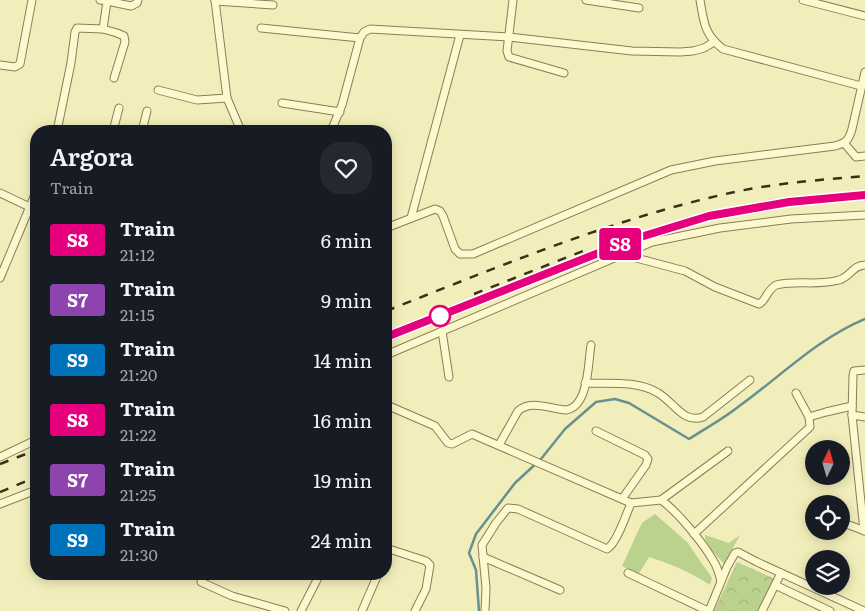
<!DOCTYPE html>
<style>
body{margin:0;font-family:Literata,serif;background:#242831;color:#f1f3f6;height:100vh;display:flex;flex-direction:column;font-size:19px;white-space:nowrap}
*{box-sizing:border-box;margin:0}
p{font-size:16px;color:#9ea1a6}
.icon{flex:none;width:28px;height:28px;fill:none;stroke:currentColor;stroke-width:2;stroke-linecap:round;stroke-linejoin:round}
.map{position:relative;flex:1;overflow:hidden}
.sheet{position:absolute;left:30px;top:125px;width:362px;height:455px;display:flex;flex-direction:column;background:#171b24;border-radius:20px;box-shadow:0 2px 12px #0003}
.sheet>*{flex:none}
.badge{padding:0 10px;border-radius:4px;font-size:18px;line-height:32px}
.needle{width:32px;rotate:5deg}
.buttons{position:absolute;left:805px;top:440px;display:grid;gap:10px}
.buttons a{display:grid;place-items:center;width:45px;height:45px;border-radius:50%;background:#171b24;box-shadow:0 2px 12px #0003;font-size:25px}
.map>.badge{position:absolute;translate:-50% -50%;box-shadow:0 0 0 2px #fff}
.round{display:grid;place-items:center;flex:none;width:52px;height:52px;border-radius:20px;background:#242831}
.head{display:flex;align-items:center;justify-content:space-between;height:85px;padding:0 20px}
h1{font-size:24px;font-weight:600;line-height:38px}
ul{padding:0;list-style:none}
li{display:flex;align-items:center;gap:15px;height:60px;padding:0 20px}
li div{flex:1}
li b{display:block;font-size:19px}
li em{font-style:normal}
li .badge{min-width:55px;font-weight:700;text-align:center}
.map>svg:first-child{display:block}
.green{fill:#bbd18e}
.forest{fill:url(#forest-crowns)}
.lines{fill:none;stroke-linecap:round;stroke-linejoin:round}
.stream{stroke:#67918f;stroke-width:2.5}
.minor-casing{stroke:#8b7d53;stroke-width:9}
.minor{stroke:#fcf9cf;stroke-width:7}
.rail{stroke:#392f1a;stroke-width:2.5;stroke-dasharray:9 9;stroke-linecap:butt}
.line-casing{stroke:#fff;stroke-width:11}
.line{stroke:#e6007e;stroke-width:8}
.stop-dot{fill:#fff;stroke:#e6007e;stroke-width:2.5}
</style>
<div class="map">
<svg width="865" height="611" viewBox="0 0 865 611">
<defs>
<pattern id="forest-crowns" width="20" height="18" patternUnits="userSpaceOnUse" patternTransform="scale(1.25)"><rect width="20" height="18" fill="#bbd18e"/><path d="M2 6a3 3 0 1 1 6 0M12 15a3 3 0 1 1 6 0" fill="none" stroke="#a2b47a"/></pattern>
</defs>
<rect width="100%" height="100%" fill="#f2eebb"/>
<g class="green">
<path d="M655 514 687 542 712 578 710 585C690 572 671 564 649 557L638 575 622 566 642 523Z"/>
<path d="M705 535 729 543 740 535 724 564 711 549 705 539Z"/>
</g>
<path class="forest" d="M737 562 775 579 760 611H714Z"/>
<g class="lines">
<path class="stream" d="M479 611 476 570 469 553 476 534 515 483 541 459 565 429 596 402 615 399 629 403 689 439C706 428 723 419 738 407 780 377 817 339 865 319"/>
<g class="minor-casing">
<g id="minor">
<path d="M100 0 107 1 103 29 117 33 124 36 125 42 114 78"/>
<path d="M215 0 227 98 241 131"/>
<path d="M513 0 507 51 509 57 564 73"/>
<path d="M586 0 639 8"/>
<path d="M700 0C704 23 704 34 723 49L861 86"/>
<path d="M803 0 865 16"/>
<path d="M107 1 131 6 137 3 138 0"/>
<path d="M215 1 273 5"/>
<path d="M261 28 360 38"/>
<path d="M0 65 15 67 20 64 32 0"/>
<path d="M158 90 197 100 227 98"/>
<path d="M282 103 340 112"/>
<path d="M57 131 71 63 75 32 77 28 103 29"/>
<path d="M113 131 119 108"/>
<path d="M142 131 147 111"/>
<path d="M331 131 342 105 360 38 364 32 370 29 509 37 632 51 680 52 693 51 704 48 714 42"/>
<path d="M845 144 856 157 865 156"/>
<path d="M0 193 36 210"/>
<path d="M411 218 460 35"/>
<path d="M386 228 435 209 440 211 443 216 455 249 460 254H473L671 170 715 161 835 146C846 143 849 140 852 129L865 72"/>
<path d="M625 255 685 271 715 287 759 304C766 301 766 291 776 285 796 280 819 286 839 280 850 277 853 265 865 265"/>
<path d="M0 278 36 192"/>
<path d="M442 331 449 377"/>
<path d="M386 355 652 242 720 228 791 219 865 215"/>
<path d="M585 383C609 384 637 380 658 393 674 402 683 424 703 417L750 380"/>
<path d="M389 406 435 426 448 443 452 444 472 434 631 503 661 500C678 512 704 544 714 562 718 568 719 575 721 581"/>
<path d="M852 415 865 417"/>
<path d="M809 417 826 412 852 406"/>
<path d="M596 431 645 455 648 459 646 465 622 499"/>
<path d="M499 445 518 411C531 399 550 409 566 410 589 407 588 362 591 345"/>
<path d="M0 457 36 440"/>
<path d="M661 500 728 451"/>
<path d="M0 504 36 490"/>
<path d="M841 522 865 531"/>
<path d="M864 531 852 415 853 375 854 371 865 370"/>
<path d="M694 534 810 427 809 417 796 393"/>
<path d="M386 548 426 561 430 565 426 589 415 611"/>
<path d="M483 557 560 590"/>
<path d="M628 573 708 611"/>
<path d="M201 582 232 596 285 611"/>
<path d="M775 585 830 611"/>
<path d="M301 611 320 574"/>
<path d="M362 611 378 574"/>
<path d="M485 611 486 588 482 545 496 523 508 508 518 509 607 549C617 543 626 515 631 503"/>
<path d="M709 611 727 567 735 553 738 552 757 562 864 611"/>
<path d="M762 611 781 573"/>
</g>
</g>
<use href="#minor" class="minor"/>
<g class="rail">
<path d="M474 294 588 249"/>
<path d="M386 311C498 267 612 219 730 193 774 183 820 180 865 176"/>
<path d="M386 337 634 239 709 217 789 202 865 195"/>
<path d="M0 464 36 450"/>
<path d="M0 492 36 477"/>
</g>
</g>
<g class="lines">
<g class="line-casing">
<path id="line" d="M386 337 634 239 709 216 789 202 865 195"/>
</g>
<use href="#line" class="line"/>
</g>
<circle class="stop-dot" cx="440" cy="316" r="10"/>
</svg>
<div class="buttons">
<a><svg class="needle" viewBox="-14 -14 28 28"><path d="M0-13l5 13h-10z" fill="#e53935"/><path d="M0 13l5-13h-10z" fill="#9ea1a6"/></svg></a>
<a><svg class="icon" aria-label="locate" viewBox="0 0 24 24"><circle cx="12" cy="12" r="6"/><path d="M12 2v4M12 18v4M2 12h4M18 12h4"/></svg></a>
<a><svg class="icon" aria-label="layers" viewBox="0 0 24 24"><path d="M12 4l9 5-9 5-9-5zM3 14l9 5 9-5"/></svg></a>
</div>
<b class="badge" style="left:620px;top:244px;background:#e6007e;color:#fff">S8</b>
<section class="sheet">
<div class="head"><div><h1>Argora</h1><p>Train</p></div><a class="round"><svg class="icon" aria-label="heart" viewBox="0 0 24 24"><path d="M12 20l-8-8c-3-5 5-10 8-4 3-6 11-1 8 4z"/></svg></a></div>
<ul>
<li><span class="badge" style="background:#e6007e;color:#fff">S8</span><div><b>Train</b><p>21:12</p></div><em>6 min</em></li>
<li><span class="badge" style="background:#8e44ad;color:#fff">S7</span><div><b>Train</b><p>21:15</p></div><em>9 min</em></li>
<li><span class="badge" style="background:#0072bc;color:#fff">S9</span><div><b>Train</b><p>21:20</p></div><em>14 min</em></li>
<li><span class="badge" style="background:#e6007e;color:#fff">S8</span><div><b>Train</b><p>21:22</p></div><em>16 min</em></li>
<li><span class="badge" style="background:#8e44ad;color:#fff">S7</span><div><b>Train</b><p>21:25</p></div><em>19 min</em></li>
<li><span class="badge" style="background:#0072bc;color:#fff">S9</span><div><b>Train</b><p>21:30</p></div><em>24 min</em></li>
</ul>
</section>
</div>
